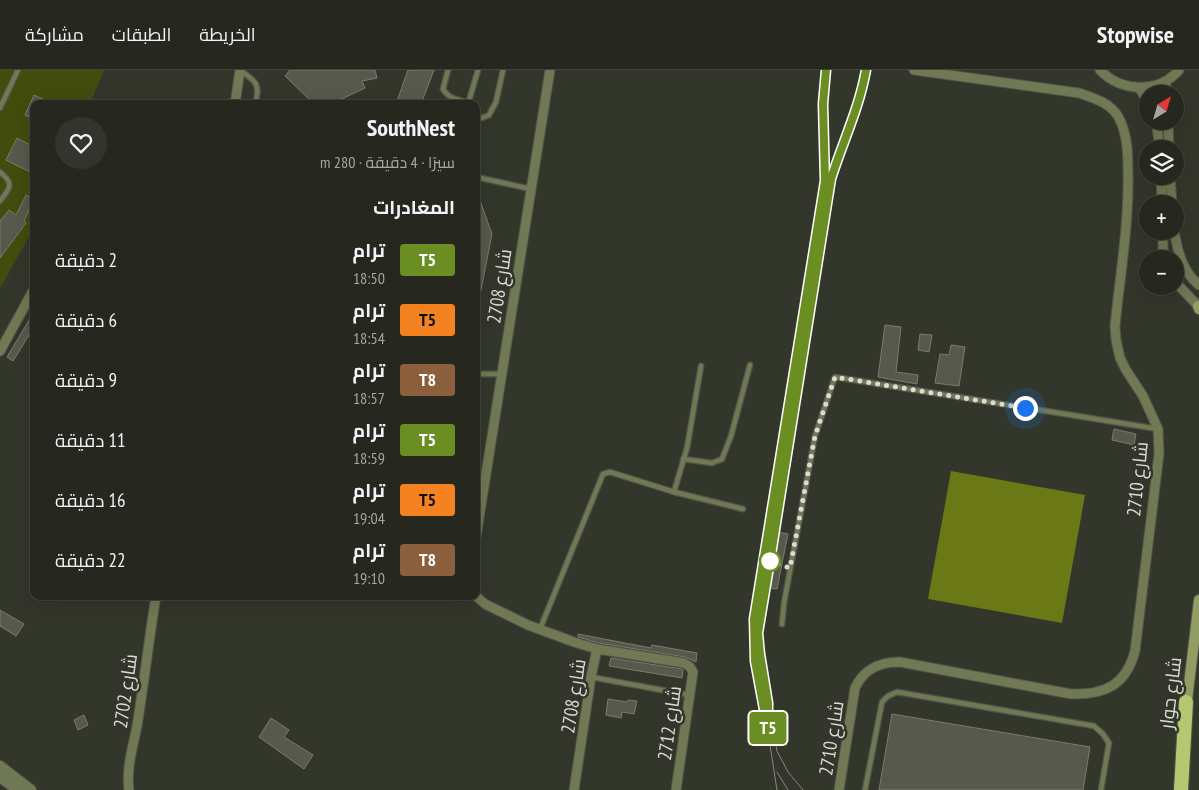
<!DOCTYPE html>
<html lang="ar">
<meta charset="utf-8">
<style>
body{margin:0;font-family:"PT Sans Narrow",Cairo,sans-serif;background:#32342d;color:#f1f3f6;direction:rtl;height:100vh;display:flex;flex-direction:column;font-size:19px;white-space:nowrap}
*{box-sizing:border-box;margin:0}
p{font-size:16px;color:#a4a6a5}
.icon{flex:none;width:28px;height:28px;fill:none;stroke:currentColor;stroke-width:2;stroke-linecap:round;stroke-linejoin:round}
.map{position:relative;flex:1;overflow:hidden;direction:ltr}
.drawer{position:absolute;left:30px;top:30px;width:450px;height:500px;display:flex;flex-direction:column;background:#262820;border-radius:10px;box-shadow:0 5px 20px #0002,0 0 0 1px #42443e;direction:rtl}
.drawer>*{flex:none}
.badge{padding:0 10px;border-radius:4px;font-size:18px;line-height:32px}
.needle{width:32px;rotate:37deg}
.buttons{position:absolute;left:1139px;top:15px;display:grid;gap:10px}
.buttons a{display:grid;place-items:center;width:45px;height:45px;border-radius:50%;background:#262820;box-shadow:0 5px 20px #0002,0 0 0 1px #42443e;font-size:25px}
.you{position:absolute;width:25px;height:25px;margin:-12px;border:4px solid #fff;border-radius:50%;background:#1a73e8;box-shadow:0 0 0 8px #1a73e833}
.map>.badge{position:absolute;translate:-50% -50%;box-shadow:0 0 0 2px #fff}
h2{padding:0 25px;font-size:19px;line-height:45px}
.round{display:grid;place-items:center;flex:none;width:52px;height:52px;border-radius:26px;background:#32342d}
.overview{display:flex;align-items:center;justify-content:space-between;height:85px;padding:0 25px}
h1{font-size:24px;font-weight:800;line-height:38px}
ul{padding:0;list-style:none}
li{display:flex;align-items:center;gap:15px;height:60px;padding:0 25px}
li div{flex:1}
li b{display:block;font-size:19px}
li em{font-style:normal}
li .badge{min-width:55px;font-weight:700;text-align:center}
header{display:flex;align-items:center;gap:30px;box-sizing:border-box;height:70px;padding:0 25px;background:#262820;border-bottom:1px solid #42443e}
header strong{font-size:24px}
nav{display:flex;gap:28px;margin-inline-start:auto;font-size:18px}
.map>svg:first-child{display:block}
.green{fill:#424c0d}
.water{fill:#6a7915}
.building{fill:#56594c;stroke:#797c6e}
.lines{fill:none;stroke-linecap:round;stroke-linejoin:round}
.service-casing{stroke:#515449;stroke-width:7}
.minor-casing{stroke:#515449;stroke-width:11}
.tertiary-casing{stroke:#515449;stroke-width:12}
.secondary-casing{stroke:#515449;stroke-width:12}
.trunk-casing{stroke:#515449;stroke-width:16}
.service{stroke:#707854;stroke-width:4.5}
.minor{stroke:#707854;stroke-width:9}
.tertiary{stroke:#707854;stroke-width:10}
.secondary{stroke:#919d63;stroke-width:10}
.trunk{stroke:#b6c772;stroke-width:14}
.tram{stroke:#878980;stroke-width:1}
.line-casing{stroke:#fff;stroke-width:11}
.line{stroke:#6b8e23;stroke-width:8}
.walk{stroke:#dadcd5;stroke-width:5;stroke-dasharray:0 9}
.stop-dot{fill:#fff;stroke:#6b8e23;stroke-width:2.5}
.labels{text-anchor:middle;stroke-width:5;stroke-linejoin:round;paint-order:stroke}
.street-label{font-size:19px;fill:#dadcd5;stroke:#33362a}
</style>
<header>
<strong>Stopwise</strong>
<nav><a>الخريطة</a><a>الطبقات</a><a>مشاركة</a></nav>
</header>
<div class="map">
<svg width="1199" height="720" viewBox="0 0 1199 720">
<rect width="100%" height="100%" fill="#33362a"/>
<path class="green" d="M0 0H104L90 34H34V158L0 218Z"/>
<path class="water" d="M951 401 1085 425 1062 553 928 529Z"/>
<g class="building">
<path d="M290 0H375L377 8 362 11 365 18 331 34H314L285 6Z"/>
<path d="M408 0H434L421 34H396Z"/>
<path d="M34 25 53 34H34V49L25 45Z"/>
<path d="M17 68 34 77V104L6 90Z"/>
<path d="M477 122 492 164 480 225H476Z"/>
<path d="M26 125 34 129 24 151 26 153 0 188V151L9 140 16 145Z"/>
<path d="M34 242V257L13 291 7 287Z"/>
<path d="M885 255 901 257 896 302 918 305 917 314 878 307Z"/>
<path d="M920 264 932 265 929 282 918 280Z"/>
<path d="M951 275 965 277 959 316 935 313 940 284 949 285Z"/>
<path d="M1114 359 1136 364 1134 375 1112 370Z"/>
<path d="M767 460 788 464 777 519 757 516Z"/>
<path d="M0 540 24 554 16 566 0 556Z"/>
<path d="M578 564 651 578 652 575 697 583 696 592 685 587 598 573 578 567Z"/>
<path d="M611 588 682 599 683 600 682 608 609 596Z"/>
<path d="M608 629 627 632 628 630 637 631 634 644 622 642 621 648 606 645Z"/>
<path d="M892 644 1090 677 1083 720H879Z"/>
<path d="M84 645 88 655 78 660 74 650Z"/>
<path d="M271 648 289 660 284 667 313 685 304 699 259 667Z"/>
</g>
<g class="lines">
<g class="service-casing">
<g id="service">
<path d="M448 0 443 19C448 28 458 30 467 32"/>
<path d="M241 1C256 11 261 15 255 34"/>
<path d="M468 34 478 0"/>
<path d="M0 38 18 0"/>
<path d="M476 46 482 48 489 45 496 32 503 0"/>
<path d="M0 102C15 114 10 118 0 131"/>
<path d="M476 107 531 119"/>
<path d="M476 304H502"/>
<path d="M683 389 712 393 722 389 731 366 750 295"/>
<path d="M674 422 687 378 701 296"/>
<path d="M782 554 784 533 815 366 835 307 1158 359"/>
<path d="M540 559 603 404 610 402 674 422 743 439"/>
<path d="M591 607 689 625"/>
<path d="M865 720 882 632 888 626 897 622 1094 656 1103 664 1109 673 1101 720"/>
</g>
</g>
<g class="minor-casing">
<g id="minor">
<path d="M1100 0C1120 22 1159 24 1179 0"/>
<path d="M1166 15 1167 24"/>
<path d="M1140 19 1148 32"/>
<path d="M235 34 240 0"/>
<path d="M1156 51 1160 79"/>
<path d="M1168 51 1169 79"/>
<path d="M1161 106 1162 134"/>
<path d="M1170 106 1172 134"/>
<path d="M1163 161V179L1166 189"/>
<path d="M1174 161C1178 182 1182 201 1199 215"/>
<path d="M1175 209 1180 217 1199 237"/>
<path d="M0 281 34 219"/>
<path d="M476 467 550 0"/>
<path d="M476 526 485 534 528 555 574 572 597 579 684 593 690 597 693 602 676 720"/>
<path d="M129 720C126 698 133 677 137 656 144 613 149 569 156 526"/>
<path d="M574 720 591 607 597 579"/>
<path d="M839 720 855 618C864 599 879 592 900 592L1071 624C1105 625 1126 615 1135 581L1159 384 1158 359 1143 326 1126 300 1120 288 1116 270 1115 256C1120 205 1129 155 1128 104 1128 87 1128 65 1119 48 1111 33 1094 28 1079 23L914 0"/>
</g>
</g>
<g class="tertiary-casing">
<g id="tertiary">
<path d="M0 696 31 720"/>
<path d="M0 707 18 720"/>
</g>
</g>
<g class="secondary-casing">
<g id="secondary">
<path d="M1198 236 1199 239"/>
<path d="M1186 639 1199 530"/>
</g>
</g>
<g class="trunk-casing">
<path id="trunk" d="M1181 720 1186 632"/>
</g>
<use href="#service" class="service"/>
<use href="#minor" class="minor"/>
<use href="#tertiary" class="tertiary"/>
<use href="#secondary" class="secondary"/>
<use href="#trunk" class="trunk"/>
<g class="tram">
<path d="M824 117C829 78 820 39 826 0"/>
<path d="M770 675 777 720"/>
<path d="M777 702 788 720"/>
<path d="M803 720 788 702 777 681 760 585 759 550 770 491 831 109 862 24 866 0"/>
</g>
</g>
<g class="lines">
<g class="line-casing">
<path id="line" d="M826 0 823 34 825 111 754 549 755 591 768 661V633L760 584 758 563 770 491 831 109C843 71 859 39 866 0"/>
</g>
<use href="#line" class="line"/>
<path class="walk" d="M770 491 790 498 815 366 835 307 1025 338"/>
</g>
<circle class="stop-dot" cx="770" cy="491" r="10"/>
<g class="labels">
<g class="street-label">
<text transform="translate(499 216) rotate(-81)" y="7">شارع 2708</text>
<text transform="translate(1137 409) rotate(-84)" y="7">شارع 2710</text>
<text transform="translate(125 621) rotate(-82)" y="7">شارع 2702</text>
<text transform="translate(1170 623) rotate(-83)" y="7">شارع حوار</text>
<text transform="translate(573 626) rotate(-81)" y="7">شارع 2708</text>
<text transform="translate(669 653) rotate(-82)" y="7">شارع 2712</text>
<text transform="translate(831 668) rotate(-81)" y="7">شارع 2710</text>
</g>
</g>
</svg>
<div class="buttons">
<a><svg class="needle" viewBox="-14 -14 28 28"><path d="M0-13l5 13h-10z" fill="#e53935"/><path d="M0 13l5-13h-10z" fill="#a4a6a5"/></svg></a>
<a><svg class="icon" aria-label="layers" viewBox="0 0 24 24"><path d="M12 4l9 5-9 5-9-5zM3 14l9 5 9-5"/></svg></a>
<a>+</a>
<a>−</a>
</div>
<div class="you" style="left:1025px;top:338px"></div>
<b class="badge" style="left:768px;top:658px;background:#6b8e23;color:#fff">T5</b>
<section class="drawer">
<div class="overview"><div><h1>SouthNest</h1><p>سيرًا · 4 دقيقة · 280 m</p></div><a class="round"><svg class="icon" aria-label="heart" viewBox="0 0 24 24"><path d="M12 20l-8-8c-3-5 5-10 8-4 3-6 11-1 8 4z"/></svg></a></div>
<h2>المغادرات</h2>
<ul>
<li><span class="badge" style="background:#6b8e23;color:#fff">T5</span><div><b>ترام</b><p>18:50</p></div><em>2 دقيقة</em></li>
<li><span class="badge" style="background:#f58220;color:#111">T5</span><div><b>ترام</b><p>18:54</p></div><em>6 دقيقة</em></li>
<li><span class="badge" style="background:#8b5e3c;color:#fff">T8</span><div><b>ترام</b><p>18:57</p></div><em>9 دقيقة</em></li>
<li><span class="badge" style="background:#6b8e23;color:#fff">T5</span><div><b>ترام</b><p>18:59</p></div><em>11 دقيقة</em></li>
<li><span class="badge" style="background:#f58220;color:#111">T5</span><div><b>ترام</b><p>19:04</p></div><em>16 دقيقة</em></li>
<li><span class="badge" style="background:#8b5e3c;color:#fff">T8</span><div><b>ترام</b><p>19:10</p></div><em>22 دقيقة</em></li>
</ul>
</section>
</div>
